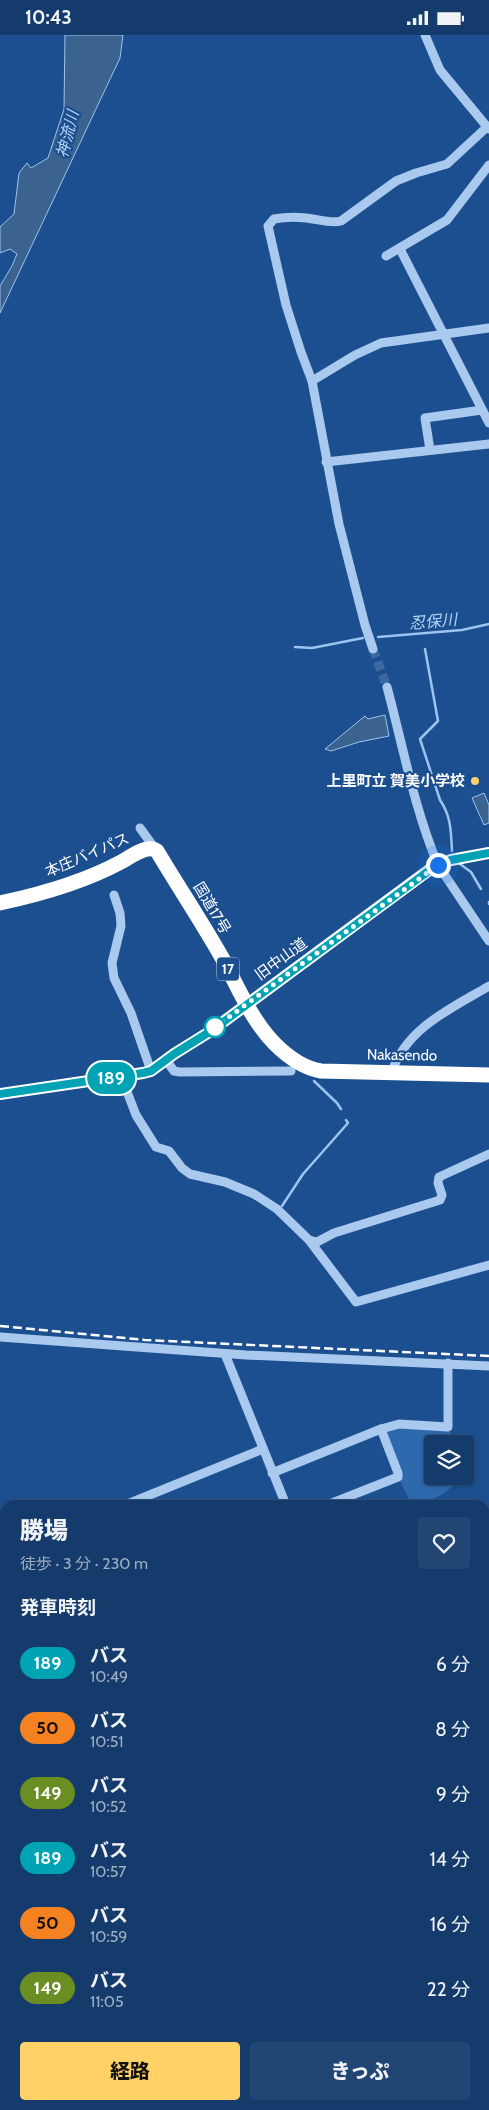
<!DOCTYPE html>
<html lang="ja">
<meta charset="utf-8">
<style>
body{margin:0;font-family:Cabin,"Noto Sans JP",sans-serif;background:#214673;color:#f1f3f6;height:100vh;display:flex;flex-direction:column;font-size:19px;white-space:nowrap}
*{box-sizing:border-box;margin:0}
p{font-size:16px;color:#9dadc1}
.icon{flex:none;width:28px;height:28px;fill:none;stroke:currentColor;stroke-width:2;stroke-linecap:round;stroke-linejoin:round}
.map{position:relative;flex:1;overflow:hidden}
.details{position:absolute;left:0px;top:1465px;width:490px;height:610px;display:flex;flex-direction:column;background:#143b6b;border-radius:15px 15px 0 0;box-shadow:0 1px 4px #0004,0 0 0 1px #33557e}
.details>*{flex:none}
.badge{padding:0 10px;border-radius:16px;font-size:18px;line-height:32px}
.tools{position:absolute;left:424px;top:1400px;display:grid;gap:10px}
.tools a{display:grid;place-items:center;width:50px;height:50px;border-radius:5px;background:#143b6b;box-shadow:0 1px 4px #0004,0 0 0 1px #33557e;font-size:25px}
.you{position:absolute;width:25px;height:25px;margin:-12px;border:4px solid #fff;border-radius:50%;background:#1a73e8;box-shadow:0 0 0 8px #1a73e833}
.map>.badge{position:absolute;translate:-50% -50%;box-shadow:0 0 0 2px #fff}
h2{padding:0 20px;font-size:19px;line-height:45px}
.round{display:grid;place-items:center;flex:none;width:52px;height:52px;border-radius:5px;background:#214673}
.head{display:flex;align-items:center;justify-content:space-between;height:85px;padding:0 20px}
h1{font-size:24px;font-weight:800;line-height:38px}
.action{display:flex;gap:10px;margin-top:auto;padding:10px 20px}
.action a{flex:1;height:58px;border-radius:5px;background:#ffd166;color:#111;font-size:20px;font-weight:800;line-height:58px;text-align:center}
.action a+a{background:#214673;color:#f1f3f6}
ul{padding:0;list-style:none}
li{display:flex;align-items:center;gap:15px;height:65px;padding:0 20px}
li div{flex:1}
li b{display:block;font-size:19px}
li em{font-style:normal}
li .badge{min-width:55px;font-weight:700;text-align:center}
.status{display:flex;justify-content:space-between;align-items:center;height:35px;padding:0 25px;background:#143b6b;direction:ltr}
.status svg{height:14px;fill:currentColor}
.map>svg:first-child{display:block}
.green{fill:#2e69ad}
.water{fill:#3c6290;stroke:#9cc4f0}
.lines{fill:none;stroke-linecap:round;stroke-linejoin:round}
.stream{stroke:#9cc4f0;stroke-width:2.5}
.minor-tunnel{stroke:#3d69a0;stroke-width:9;stroke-dasharray:9 4.5;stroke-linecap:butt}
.minor{stroke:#a9c9ee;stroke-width:9}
.major{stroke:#f0f6ff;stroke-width:12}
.highway{stroke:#fff;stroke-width:15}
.rail{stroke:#fff;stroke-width:2.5;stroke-dasharray:9 4;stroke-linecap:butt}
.line-casing{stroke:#fff;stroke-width:11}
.line{stroke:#00a3b4;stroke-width:8}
.walk{stroke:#fff;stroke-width:5;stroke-dasharray:0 9}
.poi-dot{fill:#ffd166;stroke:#1b4f8f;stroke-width:2}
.stop-dot{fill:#fff;stroke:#00a3b4;stroke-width:2.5}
.labels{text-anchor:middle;stroke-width:4.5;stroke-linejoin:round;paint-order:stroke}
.shield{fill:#1b4f8f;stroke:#bbcadd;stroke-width:1}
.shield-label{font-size:14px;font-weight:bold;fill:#fff}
.poi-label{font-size:15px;font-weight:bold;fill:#fff;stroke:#1b4f8f;text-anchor:end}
.street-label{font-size:15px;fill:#fff;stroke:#1b4f8f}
.water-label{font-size:16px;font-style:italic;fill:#b5d3f5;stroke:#1b4f8f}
</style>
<div class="status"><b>10:43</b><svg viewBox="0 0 49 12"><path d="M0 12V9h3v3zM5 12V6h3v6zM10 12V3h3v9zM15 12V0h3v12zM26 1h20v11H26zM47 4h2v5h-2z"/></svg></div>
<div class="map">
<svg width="489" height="2075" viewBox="0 0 489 2075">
<rect width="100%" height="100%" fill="#1b4f8f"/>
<path class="green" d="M448 1392 456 1409H432V1441H464C450 1454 432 1470 412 1470L398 1442 381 1394Z"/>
<g class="water">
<path d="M65 0H123L120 23 0 278V251L12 231 17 219 10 214 0 218V192L14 179 19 138 27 128 31 133 48 123 64 74Z"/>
<path d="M385 680 389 701 359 707 331 716 325 714 365 681 368 684Z"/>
<path d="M484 758 489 770V788L484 790 472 763Z"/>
</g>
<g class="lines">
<g class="stream">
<path d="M378 602 462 595 489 589"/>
<path d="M295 612 312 613 363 603"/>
<path d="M425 614 438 686 420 704 440 765C451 781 451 796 452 816"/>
<path d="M460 829 471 837 481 854"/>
<path d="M489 867V869"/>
<path d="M314 1046 337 1068 341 1074"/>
<path d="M282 1171 303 1139 348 1088 346 1085"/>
<path d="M2 1804 5 1803"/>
</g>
<path class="minor-tunnel" d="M373 614 387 652"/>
<g class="minor">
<path d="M425 0 440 35 489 94"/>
<path d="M400 214 489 388"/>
<path d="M386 221 447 185 489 130"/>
<path d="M312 346 355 320 381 308 489 293"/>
<path d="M430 415 425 383 482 375"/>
<path d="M326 427 489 409"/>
<path d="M373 614 365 590 339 489 312 346 301 317 286 270 268 191 274 184C285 182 296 182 306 183 318 184 330 189 341 186L396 146 416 138 447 129 487 92"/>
<path d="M387 652C403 711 414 773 438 830L489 906"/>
<path d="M140 793 156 815"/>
<path d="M114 860 120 878 121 891 112 928 114 943 131 978 151 1036"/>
<path d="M166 1025 174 1036 180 1037 291 1036"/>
<path d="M392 1037C406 993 452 973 489 951"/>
<path d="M121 1041 136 1080 156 1112 169 1116 182 1133 190 1139 225 1147 254 1159 277 1174 309 1205 317 1207 334 1198 440 1165 442 1160 438 1148 439 1142 489 1119"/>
<path d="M309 1205 356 1267 489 1230"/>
<path d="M0 1302 246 1320 489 1331"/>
<path d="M225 1319 286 1470"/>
<path d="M272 1438 381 1394 399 1389 448 1392V1328"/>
<path d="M125 1470 263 1414"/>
<path d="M327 1470 398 1442V1438L381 1394"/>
<path d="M0 1522 5 1535"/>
<path d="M485 1640 489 1633"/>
<path d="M485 1713H489"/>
<path d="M0 1798 5 1797"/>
<path d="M0 1820 5 1836"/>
<path d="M0 1897 5 1895"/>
<path d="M485 1965 489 1975"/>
<path d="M0 1995H5"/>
<path d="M112 2070V2075"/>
<path d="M326 2070 336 2075"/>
<path d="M275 2075 280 2070"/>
</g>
<path class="major" d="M0 1059 143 1038 151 1036 174 1019 211 996 433 832 451 825 489 818"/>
<path class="highway" d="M0 868C42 859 84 847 121 827 130 822 143 812 153 814L157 816C179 853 204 890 225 928 239 955 253 987 275 1009 288 1022 303 1033 321 1036L489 1040"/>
<path class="rail" d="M0 1291 145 1305 489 1321"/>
</g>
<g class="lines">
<g class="line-casing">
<path id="line" d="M0 1059 143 1038 151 1036 174 1019 211 996 434 832 451 825 489 818"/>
</g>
<use href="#line" class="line"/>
<path class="walk" d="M215 992 438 830"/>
</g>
<circle class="poi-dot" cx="475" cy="746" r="5"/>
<circle class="stop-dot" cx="215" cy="992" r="10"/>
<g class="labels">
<rect class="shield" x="217" y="922.5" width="22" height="23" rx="4"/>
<g class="shield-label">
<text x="228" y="939">17</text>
</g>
<g class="poi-label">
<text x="465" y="751">上里町立 賀美小学校</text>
</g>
<g class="street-label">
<text transform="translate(87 820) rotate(-23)" y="5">本庄バイパス</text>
<text transform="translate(212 873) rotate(59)" y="5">国道17号</text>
<text transform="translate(281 924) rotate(-36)" y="5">旧中山道</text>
<text transform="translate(402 1020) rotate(1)" y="5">Nakasendo</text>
</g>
<g class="water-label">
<text transform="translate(67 99) rotate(-76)" y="6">神流川</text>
<text transform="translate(433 586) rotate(-5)" y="6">忍保川</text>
</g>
</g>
</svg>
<div class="tools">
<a><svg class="icon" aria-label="layers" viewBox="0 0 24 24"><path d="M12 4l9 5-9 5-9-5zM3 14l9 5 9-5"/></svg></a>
</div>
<div class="you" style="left:438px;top:830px"></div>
<b class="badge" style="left:111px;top:1043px;background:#00a3b4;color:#fff">189</b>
<section class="details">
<div class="head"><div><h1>勝場</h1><p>徒歩 · 3 分 · 230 m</p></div><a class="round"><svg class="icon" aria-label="heart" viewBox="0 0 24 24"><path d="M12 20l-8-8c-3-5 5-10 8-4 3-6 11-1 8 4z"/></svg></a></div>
<h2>発車時刻</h2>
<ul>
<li><span class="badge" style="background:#00a3b4;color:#fff">189</span><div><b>バス</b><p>10:49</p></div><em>6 分</em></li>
<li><span class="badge" style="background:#f58220;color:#111">50</span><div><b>バス</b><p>10:51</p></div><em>8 分</em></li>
<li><span class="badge" style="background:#6b8e23;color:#fff">149</span><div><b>バス</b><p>10:52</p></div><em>9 分</em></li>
<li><span class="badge" style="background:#00a3b4;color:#fff">189</span><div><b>バス</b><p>10:57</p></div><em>14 分</em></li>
<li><span class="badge" style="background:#f58220;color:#111">50</span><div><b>バス</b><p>10:59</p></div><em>16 分</em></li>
<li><span class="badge" style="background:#6b8e23;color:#fff">149</span><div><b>バス</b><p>11:05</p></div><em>22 分</em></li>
</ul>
<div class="action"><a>経路</a><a>きっぷ</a></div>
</section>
</div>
